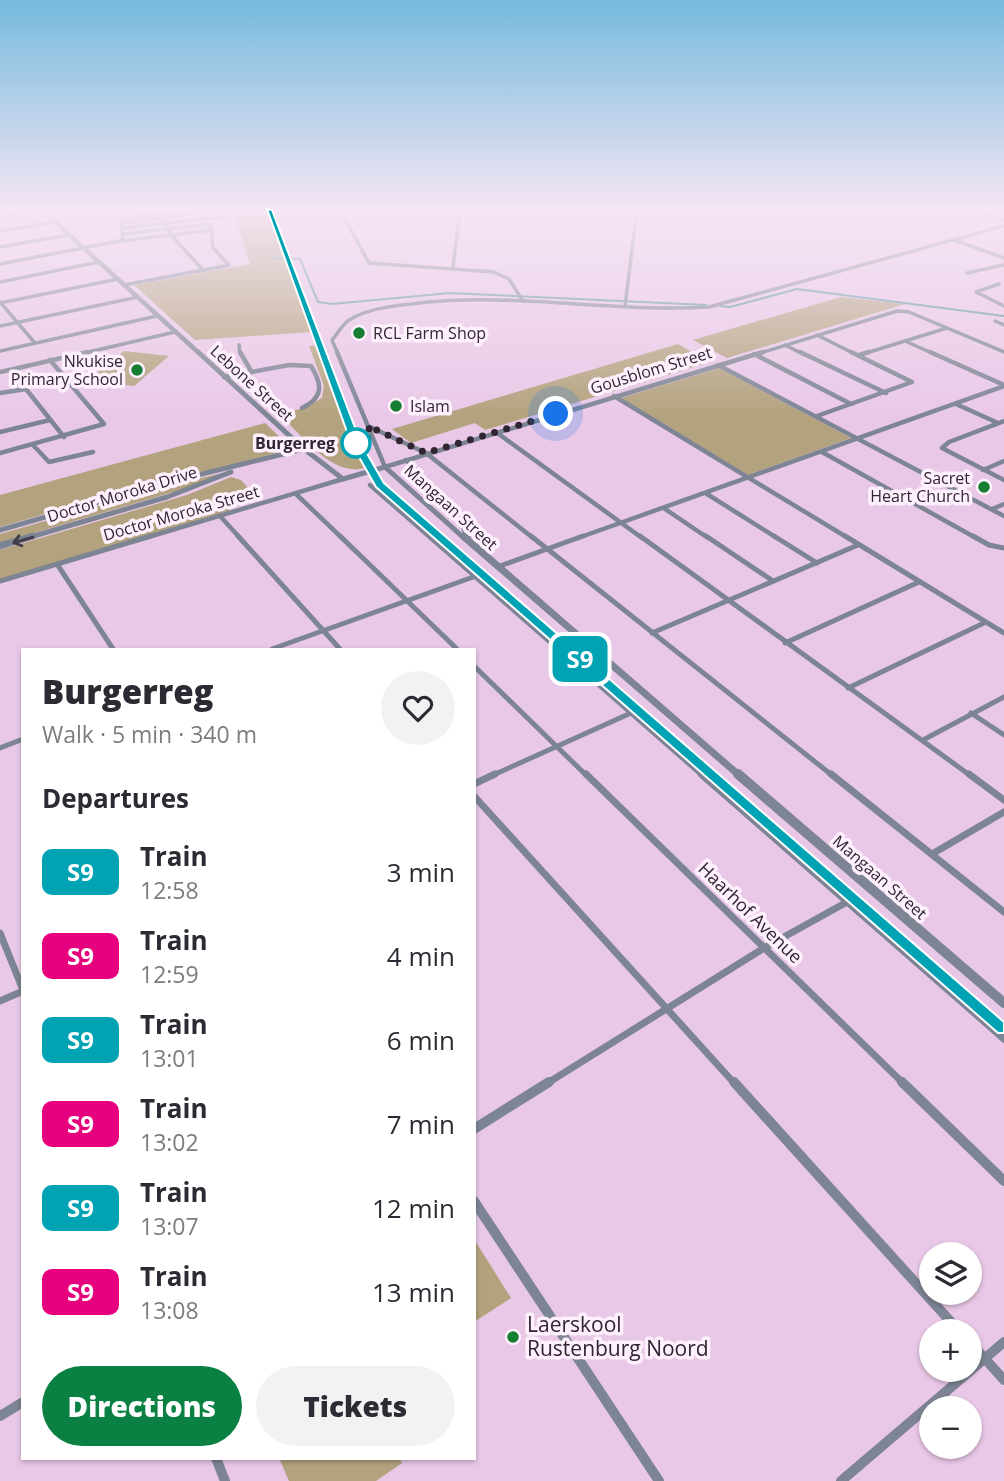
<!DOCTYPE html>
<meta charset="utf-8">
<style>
body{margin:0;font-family:"Open Sans",sans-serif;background:#f2f2f3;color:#2b2b33;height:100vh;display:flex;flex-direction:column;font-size:26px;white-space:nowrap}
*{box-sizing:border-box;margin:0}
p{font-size:23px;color:#7c7c81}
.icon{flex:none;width:38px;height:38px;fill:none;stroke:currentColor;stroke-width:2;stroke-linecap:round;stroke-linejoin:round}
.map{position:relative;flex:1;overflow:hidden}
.details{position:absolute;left:21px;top:648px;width:455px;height:812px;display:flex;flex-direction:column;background:#fff;border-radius:0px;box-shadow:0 2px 5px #0004}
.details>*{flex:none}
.badge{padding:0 14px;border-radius:10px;font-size:24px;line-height:46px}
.fabs{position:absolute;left:919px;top:1242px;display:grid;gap:14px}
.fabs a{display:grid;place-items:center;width:63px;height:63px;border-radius:50%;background:#fff;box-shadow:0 2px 5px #0004;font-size:35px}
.you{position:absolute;width:35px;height:35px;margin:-18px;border:5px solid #fff;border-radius:50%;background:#1a73e8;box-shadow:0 0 0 10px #1a73e833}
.map>.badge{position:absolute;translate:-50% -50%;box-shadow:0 0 0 4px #fff}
h2{padding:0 21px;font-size:26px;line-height:63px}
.round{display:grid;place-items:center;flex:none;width:74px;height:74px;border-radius:37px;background:#f2f2f3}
.overview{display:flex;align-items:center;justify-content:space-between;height:119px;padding:0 21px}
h1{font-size:33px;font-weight:800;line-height:52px}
.action{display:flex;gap:14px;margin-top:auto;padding:14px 21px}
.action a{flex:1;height:80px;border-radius:42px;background:#0b8043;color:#fff;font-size:28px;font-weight:800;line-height:80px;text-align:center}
.action a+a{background:#f2f2f3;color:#2b2b33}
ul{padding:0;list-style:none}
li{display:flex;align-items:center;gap:21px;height:84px;padding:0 21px}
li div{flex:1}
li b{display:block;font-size:26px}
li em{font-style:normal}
li .badge{min-width:77px;font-weight:700;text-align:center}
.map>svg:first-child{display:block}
.green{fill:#b2a27d}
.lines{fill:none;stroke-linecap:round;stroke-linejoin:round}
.stream{stroke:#5894a0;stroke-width:2}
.minor-far4{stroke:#7d8493;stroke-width:3.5}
.minor-far3{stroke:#7d8493;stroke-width:4.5}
.minor-far2{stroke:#7d8493;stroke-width:5}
.minor-far1{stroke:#7d8493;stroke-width:7}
.minor{stroke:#7d8493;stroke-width:10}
.tertiary-far3{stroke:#7d8493;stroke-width:4.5}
.tertiary-far2{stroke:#7d8493;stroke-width:5}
.tertiary-far1{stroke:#7d8493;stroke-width:7}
.tertiary{stroke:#7d8493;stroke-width:10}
.rail-far2{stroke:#766276;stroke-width:2}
.rail-far1{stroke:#766276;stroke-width:2.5}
.rail{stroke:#766276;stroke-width:3.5}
.oneway{stroke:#443d4a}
.line{fill:#00a3b4;stroke:#fff;stroke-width:2}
.walk{stroke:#312531;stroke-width:7;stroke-dasharray:0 12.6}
.poi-dot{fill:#147e32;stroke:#fef0fd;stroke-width:2.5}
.stop-dot{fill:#fff;stroke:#00a3b4;stroke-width:3.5}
.labels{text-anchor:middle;stroke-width:7;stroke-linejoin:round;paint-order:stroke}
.far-poi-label{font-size:16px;fill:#312531;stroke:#fef0fd;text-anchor:start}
.far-street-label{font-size:16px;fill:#312531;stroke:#fef0fd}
.far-stop-label{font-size:16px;font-weight:bold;fill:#312531;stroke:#fef0fd;text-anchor:end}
.street-label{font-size:18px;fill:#312531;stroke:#fef0fd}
.near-poi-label{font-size:21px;fill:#312531;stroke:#fef0fd;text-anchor:start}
</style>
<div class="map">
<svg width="1004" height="1481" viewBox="0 0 1004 1481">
<rect width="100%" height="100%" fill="#e9c8e7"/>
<g class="green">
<path d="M233 210H266L312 332 195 340 134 285 250 264Z"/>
<path d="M841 297 905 304 727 358 693 340Z"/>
<path d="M678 344 702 358 704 364 485 430 475 423 411 443 392 429Z"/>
<path d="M317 345 364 468C332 477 302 435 280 415L306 407 322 398 324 386 309 346Z"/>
<path d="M124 351 169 356 134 386 87 381Z"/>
<path d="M719 368 851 438 748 475 621 398Z"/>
<path d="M265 423 289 446 286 450 229 467 175 476 0 527V495Z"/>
<path d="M223 473 180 490 0 543V534L174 484Z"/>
<path d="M231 477 241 480 248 488 242 500 228 511 0 580V550L187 495Z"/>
<path d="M474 1239 511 1298 474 1322Z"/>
<path d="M279 1458H399L402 1463 376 1481H289Z"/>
</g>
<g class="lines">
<g class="stream">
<path d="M275 258 300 259 318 302 332 304 450 293 706 305"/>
<path d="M720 306 730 307 797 289 1004 316"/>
</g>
<g class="minor-far4">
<path d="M340 210 369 263 494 272 509 279 523 301"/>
<path d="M978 210 1004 220"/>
<path d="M0 217 36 210"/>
<path d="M122 218 188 210"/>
<path d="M122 223 218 210"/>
<path d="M122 228 224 217"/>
<path d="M0 231 55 222"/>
<path d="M123 234 210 224"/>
<path d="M954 240 1004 258"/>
<path d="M121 241 212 230"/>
<path d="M0 247 69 235"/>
<path d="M0 264 119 241 123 239 120 210"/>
<path d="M453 267 460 210"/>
<path d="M200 271 229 265 213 248 211 227"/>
<path d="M967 273 1004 265"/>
<path d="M0 282 99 262"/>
<path d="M999 284 976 292 1004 306"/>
<path d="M124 285 203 270 171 235 158 211"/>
<path d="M0 302 35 343"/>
<path d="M0 303 118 279"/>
<path d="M625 306 637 210"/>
<path d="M995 321 1004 325"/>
<path d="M0 326 138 297"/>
<path d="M817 335 855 354"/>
<path d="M905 341 934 354"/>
<path d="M239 345 240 354"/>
<path d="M785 345 803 354"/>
<path d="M0 351 157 316"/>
<path d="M80 354 175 332"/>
<path d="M338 354 332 340C337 334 343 324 349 320 366 309 392 306 411 304 511 291 610 313 709 307L1004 226"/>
<path d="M757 354 897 311 909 312 1004 352"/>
<path d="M863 354 947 328"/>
</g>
<g class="minor-far3">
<path d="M240 352 251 371"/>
<path d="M337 352 385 467 763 352"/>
<path d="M800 352 886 393"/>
<path d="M930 352 1004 385"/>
<path d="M754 354 851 404"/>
<path d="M859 355 869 352"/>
<path d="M718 365 1004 516"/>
<path d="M0 372 88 352"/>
<path d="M224 377 289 365 311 366C323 385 323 398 302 408"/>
<path d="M0 393 26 389 64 437"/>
<path d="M614 396 848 538"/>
<path d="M956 404 998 423"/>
<path d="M817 416 912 382 851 352"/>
<path d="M1004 421 949 442 942 448 1004 480"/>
<path d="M368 426 426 453 533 538"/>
<path d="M0 432 50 420"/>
<path d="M496 432 642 538"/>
<path d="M33 445 49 462 93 452"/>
<path d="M822 452 976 538"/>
<path d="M0 453 104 424 50 360"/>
<path d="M406 460 454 508 468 538"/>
<path d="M983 470 1004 461"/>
<path d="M370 485 431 538"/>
<path d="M296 494 342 538"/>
<path d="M707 494 777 538"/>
<path d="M665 509 708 538"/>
<path d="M992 509 1004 504"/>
<path d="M220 516 240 538"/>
<path d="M145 538 343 479"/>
<path d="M578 538 1004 386"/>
</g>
<g class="minor-far2">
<path d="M238 536 340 649"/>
<path d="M340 536 457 649"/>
<path d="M429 536 703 776"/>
<path d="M468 536 469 542"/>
<path d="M531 536 833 776"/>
<path d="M640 536 971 776"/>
<path d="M706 536 773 581"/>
<path d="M774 536 817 563"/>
<path d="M845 536 1004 633"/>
<path d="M973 536 989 545 1004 548"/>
<path d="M57 564 113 649"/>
<path d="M497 567 583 536"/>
<path d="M0 581 151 536"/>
<path d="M652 633 858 545"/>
<path d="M785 643 919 582"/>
<path d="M272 649 476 576"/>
<path d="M474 666 587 776"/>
<path d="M848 688 986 622"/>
<path d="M971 713 1004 735"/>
<path d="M923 740 1004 697"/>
<path d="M0 748 23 739"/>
<path d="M491 776 631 713"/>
</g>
<g class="minor-far1">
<path d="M586 774 904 1084"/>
<path d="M701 774 1004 1039"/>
<path d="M831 774 1004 912"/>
<path d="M969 774 1004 800"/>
<path d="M474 784 495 774"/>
<path d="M474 796 735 1084"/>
<path d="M932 854 1004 812"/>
<path d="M0 933 23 990"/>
<path d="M0 1001 23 991"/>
<path d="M546 1084 764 948 847 902"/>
</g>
<g class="minor">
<path d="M734 1082 960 1332"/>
<path d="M902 1082 1004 1181"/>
<path d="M474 1129 549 1082"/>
<path d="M474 1201 659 1481"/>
<path d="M970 1342 1004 1380"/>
<path d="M0 1416 23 1402"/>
<path d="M216 1458 225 1481"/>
<path d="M841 1481 1004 1342"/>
</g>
<path class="tertiary-far3" d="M42 210 200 354"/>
<g class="tertiary-far2">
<path d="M198 352 304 449 343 479 385 467 464 538"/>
<path d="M0 530 157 485 304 449"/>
<path d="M27 538 167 497 231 472"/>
</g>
<g class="tertiary-far1">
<path d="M463 536 740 776"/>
<path d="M0 546 33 536"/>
</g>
<path class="tertiary" d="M738 774 1004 1003"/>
<path class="rail-far2" d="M269 210 356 443 380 485 441 538"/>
<path class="rail-far1" d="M439 536 715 776"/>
<path class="rail" d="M713 774 1004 1027"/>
</g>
<defs><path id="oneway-shaft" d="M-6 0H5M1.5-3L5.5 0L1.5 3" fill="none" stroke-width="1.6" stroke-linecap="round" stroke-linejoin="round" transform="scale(1.75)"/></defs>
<use class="oneway" href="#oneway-shaft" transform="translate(23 540) rotate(164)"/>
<linearGradient id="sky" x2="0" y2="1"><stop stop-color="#75bade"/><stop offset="0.5" stop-color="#f5e6f4"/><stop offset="1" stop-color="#f5e6f4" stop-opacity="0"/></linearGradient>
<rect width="1004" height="418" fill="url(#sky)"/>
<path class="line" d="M267 209 272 210 361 443 384 483 1004 1022V1033H998L376 487 351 443Z"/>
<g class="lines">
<path class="walk" d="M356 443 372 436 368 426 426 453 556 414"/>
</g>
<g class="poi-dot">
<circle cx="359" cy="333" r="7"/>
<circle cx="137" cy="370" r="7"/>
<circle cx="396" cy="406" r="7"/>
<circle cx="984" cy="487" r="7"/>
<circle cx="513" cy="1337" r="7"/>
</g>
<circle class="stop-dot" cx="356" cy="443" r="14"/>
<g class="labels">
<g class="far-poi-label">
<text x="373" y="339">RCL Farm Shop</text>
<text x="123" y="367" text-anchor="end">Nkukise<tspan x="123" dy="18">Primary School</tspan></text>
<text x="410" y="412">Islam</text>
<text x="970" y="484" text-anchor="end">Sacret<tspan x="970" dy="18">Heart Church</tspan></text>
</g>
<g class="far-street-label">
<text transform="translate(651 370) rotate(-17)" y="6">Gousblom Street</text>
<text transform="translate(252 383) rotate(42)" y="6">Lebone Street</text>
<text transform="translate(122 494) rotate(-17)" y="6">Doctor Moroka Drive</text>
<text transform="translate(451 507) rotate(42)" y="6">Mangaan Street</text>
<text transform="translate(181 513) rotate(-16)" y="6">Doctor Moroka Street</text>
<text transform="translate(880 877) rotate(41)" y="6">Mangaan Street</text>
</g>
<g class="far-stop-label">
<text x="335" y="449">Burgerreg</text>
</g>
<g class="street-label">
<text transform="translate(750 913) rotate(44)" y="6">Haarhof Avenue</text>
</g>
<g class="near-poi-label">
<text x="527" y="1332">Laerskool<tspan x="527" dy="24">Rustenburg Noord</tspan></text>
</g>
</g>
</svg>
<div class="fabs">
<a><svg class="icon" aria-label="layers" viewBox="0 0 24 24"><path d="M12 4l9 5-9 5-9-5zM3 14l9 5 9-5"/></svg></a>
<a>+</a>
<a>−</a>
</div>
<div class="you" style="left:556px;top:414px"></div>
<b class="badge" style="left:580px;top:659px;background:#00a3b4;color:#fff">S9</b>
<section class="details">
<div class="overview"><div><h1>Burgerreg</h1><p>Walk · 5 min · 340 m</p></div><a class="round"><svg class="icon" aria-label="heart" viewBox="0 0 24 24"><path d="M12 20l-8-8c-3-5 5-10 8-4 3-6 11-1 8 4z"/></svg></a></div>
<h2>Departures</h2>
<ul>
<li><span class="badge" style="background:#00a3b4;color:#fff">S9</span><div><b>Train</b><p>12:58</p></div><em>3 min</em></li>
<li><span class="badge" style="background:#e6007e;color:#fff">S9</span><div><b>Train</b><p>12:59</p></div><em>4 min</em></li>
<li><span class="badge" style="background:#00a3b4;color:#fff">S9</span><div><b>Train</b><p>13:01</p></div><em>6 min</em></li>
<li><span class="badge" style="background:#e6007e;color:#fff">S9</span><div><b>Train</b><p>13:02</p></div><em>7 min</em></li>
<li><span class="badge" style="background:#00a3b4;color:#fff">S9</span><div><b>Train</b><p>13:07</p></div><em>12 min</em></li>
<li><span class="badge" style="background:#e6007e;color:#fff">S9</span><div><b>Train</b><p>13:08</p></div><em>13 min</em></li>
</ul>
<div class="action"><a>Directions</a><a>Tickets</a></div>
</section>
</div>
